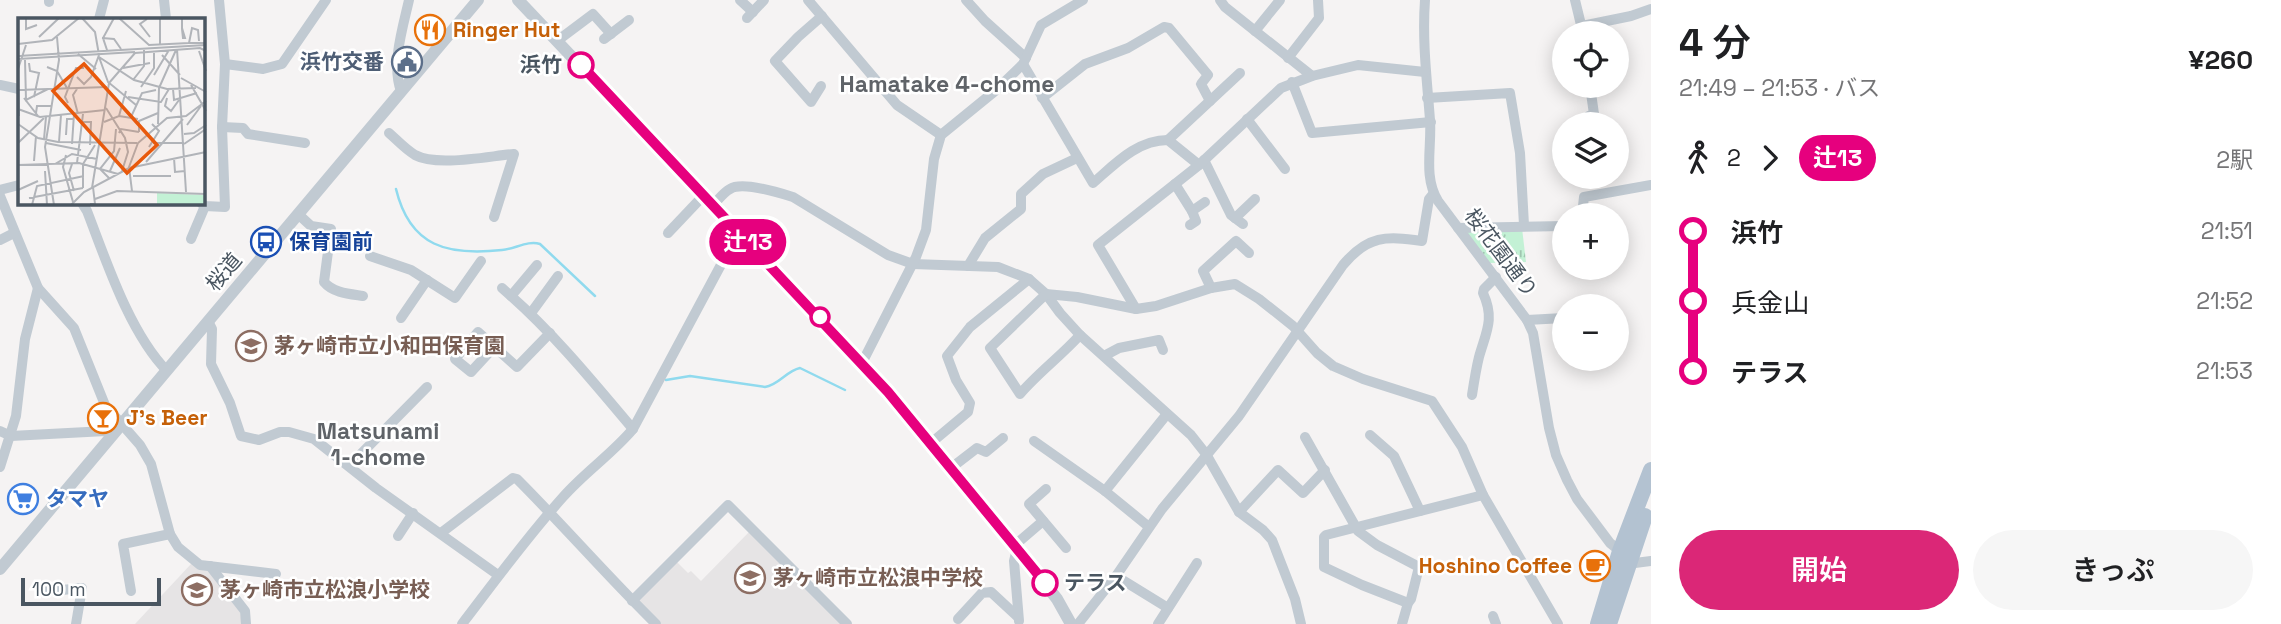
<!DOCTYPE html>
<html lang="ja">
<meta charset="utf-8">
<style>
body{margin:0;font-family:"Space Grotesk","Noto Sans JP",sans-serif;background:#f6f6f6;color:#202124;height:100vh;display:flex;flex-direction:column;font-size:26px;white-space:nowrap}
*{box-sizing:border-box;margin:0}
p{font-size:23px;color:#757577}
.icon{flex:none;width:38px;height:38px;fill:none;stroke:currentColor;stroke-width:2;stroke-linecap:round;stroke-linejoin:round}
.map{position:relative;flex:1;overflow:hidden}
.panel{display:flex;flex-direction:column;background:#fff;width:630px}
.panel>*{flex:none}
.badge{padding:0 14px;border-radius:23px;font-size:24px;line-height:46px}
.tools{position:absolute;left:1552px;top:21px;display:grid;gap:14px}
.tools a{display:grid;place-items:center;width:77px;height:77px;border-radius:50%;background:#fff;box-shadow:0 4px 18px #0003;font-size:35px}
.scale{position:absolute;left:21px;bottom:18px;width:140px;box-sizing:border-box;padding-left:7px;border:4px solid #4a5661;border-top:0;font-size:19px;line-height:24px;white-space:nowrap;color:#4a5661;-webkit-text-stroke:5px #fff;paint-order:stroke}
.map>.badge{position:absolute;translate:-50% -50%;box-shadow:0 0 0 4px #fff}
.legs{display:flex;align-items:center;gap:10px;height:77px;padding:0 28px;font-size:23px}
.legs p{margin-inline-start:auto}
.overview{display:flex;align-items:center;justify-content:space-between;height:119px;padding:0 28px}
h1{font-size:38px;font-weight:600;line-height:52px}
.button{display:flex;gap:14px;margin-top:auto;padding:14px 28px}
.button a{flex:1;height:80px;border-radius:42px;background:#db2777;color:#fff;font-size:28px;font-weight:600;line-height:80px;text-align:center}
.button a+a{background:#f6f6f6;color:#202124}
ul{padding:0 28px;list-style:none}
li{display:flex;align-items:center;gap:24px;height:70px;font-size:26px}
li i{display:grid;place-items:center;width:10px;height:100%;margin:0 9px;background:currentColor}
li i::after{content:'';width:18px;height:18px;margin:-9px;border:5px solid;border-radius:50%;background:#fff}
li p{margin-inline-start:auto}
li:first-child i{background:linear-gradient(#0000 50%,currentColor 0)}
li:last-child i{background:linear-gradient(currentColor 50%,#0000 0)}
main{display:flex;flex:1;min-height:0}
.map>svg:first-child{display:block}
.education{fill:#e6e4e5}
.park{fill:url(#park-tufts)}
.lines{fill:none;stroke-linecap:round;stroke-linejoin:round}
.stream{stroke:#90daee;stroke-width:2.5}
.minor{stroke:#c1cad2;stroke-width:10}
.tertiary{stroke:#c1cad2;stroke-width:12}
.primary{stroke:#b3c2d1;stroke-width:16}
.line-1-casing{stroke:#fff;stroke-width:16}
.line-1{stroke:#e6007e;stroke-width:10}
.stop-1-dot{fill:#fff;stroke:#e6007e;stroke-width:3.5}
.labels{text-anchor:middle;stroke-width:5;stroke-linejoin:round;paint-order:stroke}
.food-label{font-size:21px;font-weight:bold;fill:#c56008;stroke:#fff;text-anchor:start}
.service-label{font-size:21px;font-weight:bold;fill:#4e5e75;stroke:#fff;text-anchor:end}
.stop-label{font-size:21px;font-weight:bold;fill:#4a5661;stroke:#fff;text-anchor:end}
.transit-label{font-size:21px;font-weight:bold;fill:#164399;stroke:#fff;text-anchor:start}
.street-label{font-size:21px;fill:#4a5661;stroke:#fff}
.education-label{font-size:21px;font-weight:bold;fill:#785e54;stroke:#fff;text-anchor:start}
.shop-label{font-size:21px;font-weight:bold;fill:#366cbe;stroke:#fff;text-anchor:start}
.neighbourhood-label{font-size:23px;font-weight:bold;fill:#5f6368;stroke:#fff}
.inset-road{fill:none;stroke:#b1b4b9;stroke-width:2}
.view{fill:#e8590c;fill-opacity:0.15;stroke:#e8590c;stroke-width:3.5}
.inset-edge{fill:none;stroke:#4a5661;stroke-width:3.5}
</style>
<main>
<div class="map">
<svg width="1651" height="624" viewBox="0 0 1651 624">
<defs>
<pattern id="park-tufts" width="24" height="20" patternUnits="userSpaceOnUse" patternTransform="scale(1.75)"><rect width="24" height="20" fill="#c3f1d5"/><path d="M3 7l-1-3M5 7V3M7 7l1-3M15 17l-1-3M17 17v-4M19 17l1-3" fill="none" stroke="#a0c6b0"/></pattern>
</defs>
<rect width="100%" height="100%" fill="#f5f3f3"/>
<g class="education">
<path d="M750 531 842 624H658L638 600 676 561 688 573 691 571 701 581Z"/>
<path d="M192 563 210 571 239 606 242 624H135Z"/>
</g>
<path class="park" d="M1522 228 1526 262 1489 263 1464 231Z"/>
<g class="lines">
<g class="stream">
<path d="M396 189C410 247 448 256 502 250 515 249 528 240 540 244L595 296"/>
<path d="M666 380 690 376 765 387C779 385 786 371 800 368L845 390"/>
</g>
<g class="minor">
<path d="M164 0 166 19"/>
<path d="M740 0 753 12"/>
<path d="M808 0 897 105 941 135"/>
<path d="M966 0 985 21 1026 58"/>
<path d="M1220 0 1225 7 1312 76"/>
<path d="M1425 0C1422 41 1427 80 1430 120 1432 147 1423 177 1438 201L1527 320 1533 333 1549 428 1556 455 1567 480 1577 499 1610 543 1635 563 1651 561"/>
<path d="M1575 0 1583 33"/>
<path d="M49 2V0"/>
<path d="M747 18 764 0"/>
<path d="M99 19 104 0"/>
<path d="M1582 26 1631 16 1651 9"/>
<path d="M1255 31 1280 0"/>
<path d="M604 39 629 20"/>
<path d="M557 41 593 14 611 34"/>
<path d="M1288 58 1319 18 1318 0"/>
<path d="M225 64 263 69 282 64 326 0"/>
<path d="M1023 64 1093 183C1115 164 1137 140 1168 140L1199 165"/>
<path d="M1292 82 1312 133 1431 122"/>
<path d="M0 85 19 89"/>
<path d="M821 86 811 102 775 61 798 37 822 16"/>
<path d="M401 91C391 64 403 27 409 0"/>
<path d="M1042 98 1085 64 1128 48 1164 27 1169 28 1208 75 1201 84 1210 101"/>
<path d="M1427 98 1510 93 1520 153 1524 225"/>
<path d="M1589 116 1594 114 1590 86"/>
<path d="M1247 119 1285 169"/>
<path d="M222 127 243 128 248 134 305 143"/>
<path d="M389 133C397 140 405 149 415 155 437 167 489 156 514 154L494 217"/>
<path d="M1168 140 1240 73"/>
<path d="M1204 160 1231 215 1243 224"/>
<path d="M1175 184 1192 211 1205 202"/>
<path d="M0 190 19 185"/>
<path d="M0 196 38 288 74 328 105 405 140 445 151 464 170 534 178 547 200 565 276 574"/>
<path d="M82 203 87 211C106 260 129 332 167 371"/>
<path d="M201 203 205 206 225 207 222 127 225 64 219 0"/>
<path d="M713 205C718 200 724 192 730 189 742 181 780 193 793 197L888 255 913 264 998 267 1029 279 1046 294 1060 313 1080 335 1191 435 1206 454 1239 512 1263 530 1272 540 1295 599 1301 624"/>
<path d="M298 214 311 226 331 229 324 282C333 293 350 294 363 296"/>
<path d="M1582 215 1584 197 1651 185"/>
<path d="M1235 218 1255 199"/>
<path d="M1190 225 1196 221 1192 211"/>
<path d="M1458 228 1564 226"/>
<path d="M668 233 704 195"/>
<path d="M191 239 205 206"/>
<path d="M0 240 14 233"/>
<path d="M370 256 411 270 455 298 481 261"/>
<path d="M537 265 511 296C556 336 594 383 633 429"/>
<path d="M968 266 985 238 1021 209V194L1043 174 1077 158"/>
<path d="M502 288 511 296"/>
<path d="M1211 288 1203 271 1236 241 1249 253"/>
<path d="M1136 309 1098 245 1199 165 1281 88 1312 76 1358 65 1425 72"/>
<path d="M531 313 558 276"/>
<path d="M401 318 427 280"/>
<path d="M1527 320 1564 318"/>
<path d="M208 321 212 329 211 364 230 403 241 436 259 440 280 432H289L314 439 376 488 498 575"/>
<path d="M1080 335C1061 356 1038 373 1020 394L990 348 1046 294 1077 297 1136 309 1156 306 1211 288 1235 284 1259 299 1293 326 1317 353 1333 366 1363 379 1432 401 1462 447 1483 495 1558 624"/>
<path d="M494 347 471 372 455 359 478 332 517 367 550 333"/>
<path d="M1104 356 1119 348 1159 340 1163 350"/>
<path d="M862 363 916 257 926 230 934 159 941 135 995 91 1023 64 1041 25 1083 0"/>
<path d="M1472 395C1474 382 1476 369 1479 357 1486 332 1495 319 1483 293L1484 289 1496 277"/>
<path d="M0 431 11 436 106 431 114 433"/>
<path d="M1370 435 1394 456 1420 511"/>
<path d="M1305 437 1358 531 1377 545 1419 567 1411 599 1408 603 1402 624"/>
<path d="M1034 441 1105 491 1149 527"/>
<path d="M931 443 968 412 970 403 956 380 947 356 970 327 1029 279"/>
<path d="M349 466 427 387"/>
<path d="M0 467 16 416 25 339 38 288"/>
<path d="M951 468 977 448 986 452 1003 438"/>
<path d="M1046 489 1029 504 1066 548"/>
<path d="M1105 491 1167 414"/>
<path d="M1239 512 1278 470 1303 493 1325 470"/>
<path d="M441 533 513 478 517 479C564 526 608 577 656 624"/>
<path d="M398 536 413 513"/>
<path d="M1015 545 1043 521"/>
<path d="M1017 549 1014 561 1019 621"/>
<path d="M210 566 245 611 246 624"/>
<path d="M1116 576 1168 608"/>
<path d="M131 591 123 544 170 534"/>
<path d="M42 592 82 588 76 624"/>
<path d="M632 601 728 505 847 624"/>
<path d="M1408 603 1362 585 1324 567V537L1326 535 1483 495"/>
<path d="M1493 616 1496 624"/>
<path d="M958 619 982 593 991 592 1018 617"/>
<path d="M462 624C495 581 527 537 563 497 585 472 612 454 633 429L738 233"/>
<path d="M1078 624 1116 576 1162 509 1239 416 1343 265C1368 235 1386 236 1422 241L1429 199 1433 194"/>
<path d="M1158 624 1197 563"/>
</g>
<g class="tertiary">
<path d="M518 0 889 392 1015 545 1057 599 1071 624"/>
<path d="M0 569 478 0"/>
</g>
<g class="primary">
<path d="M1598 624 1620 551 1651 470"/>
<path d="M1609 624 1645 516"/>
</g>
</g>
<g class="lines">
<g class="line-1-casing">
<path id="line-1" d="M581 65 888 392 1045 583"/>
</g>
<use href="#line-1" class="line-1"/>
</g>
<defs>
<g id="restaurant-ring" transform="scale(1.575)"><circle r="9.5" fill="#fff" stroke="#e8710a" stroke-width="1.5"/><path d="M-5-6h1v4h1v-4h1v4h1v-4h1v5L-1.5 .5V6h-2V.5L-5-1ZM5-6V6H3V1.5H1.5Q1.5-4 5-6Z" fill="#e8710a"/></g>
<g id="civic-ring" transform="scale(1.575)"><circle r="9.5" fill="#fff" stroke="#5c6f8a" stroke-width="1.5"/><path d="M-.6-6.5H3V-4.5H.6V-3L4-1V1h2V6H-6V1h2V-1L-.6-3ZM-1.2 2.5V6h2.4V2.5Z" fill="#5c6f8a"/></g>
<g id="bus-ring" transform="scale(1.575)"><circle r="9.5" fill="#fff" stroke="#1a4fb4" stroke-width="1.5"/><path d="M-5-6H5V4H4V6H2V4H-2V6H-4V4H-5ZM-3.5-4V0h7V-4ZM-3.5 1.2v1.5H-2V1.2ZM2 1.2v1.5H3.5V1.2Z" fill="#1a4fb4"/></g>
<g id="school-ring" transform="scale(1.575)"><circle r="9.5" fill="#fff" stroke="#8d6e63" stroke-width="1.5"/><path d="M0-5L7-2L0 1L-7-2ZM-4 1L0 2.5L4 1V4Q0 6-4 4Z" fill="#8d6e63"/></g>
<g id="bar-ring" transform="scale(1.575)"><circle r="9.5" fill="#fff" stroke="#e8710a" stroke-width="1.5"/><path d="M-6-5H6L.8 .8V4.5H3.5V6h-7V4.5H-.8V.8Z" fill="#e8710a"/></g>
<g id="supermarket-ring" transform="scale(1.575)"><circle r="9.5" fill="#fff" stroke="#3f7fe0" stroke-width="1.5"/><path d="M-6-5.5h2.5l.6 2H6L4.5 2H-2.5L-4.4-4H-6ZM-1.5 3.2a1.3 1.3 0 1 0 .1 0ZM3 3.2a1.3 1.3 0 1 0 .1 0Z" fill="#3f7fe0"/></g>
<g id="cafe-ring" transform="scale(1.575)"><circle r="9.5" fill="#fff" stroke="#e8710a" stroke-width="1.5"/><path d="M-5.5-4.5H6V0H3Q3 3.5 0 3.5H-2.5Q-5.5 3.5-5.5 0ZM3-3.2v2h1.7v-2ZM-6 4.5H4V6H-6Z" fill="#e8710a"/></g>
</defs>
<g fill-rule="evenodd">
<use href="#restaurant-ring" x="430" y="30"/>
<use href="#civic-ring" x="407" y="62"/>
<use href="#bus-ring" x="266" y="242"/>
<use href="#school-ring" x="251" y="346"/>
<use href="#bar-ring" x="103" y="418"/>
<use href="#supermarket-ring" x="23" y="499"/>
<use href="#cafe-ring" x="1595" y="566"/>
<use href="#school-ring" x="750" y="578"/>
<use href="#school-ring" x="197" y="590"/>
</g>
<g class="stop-1-dot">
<circle cx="581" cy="65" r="12"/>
<circle cx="820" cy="317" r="9"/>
<circle cx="1045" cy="583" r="12"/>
</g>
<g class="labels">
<g class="food-label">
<text x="453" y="37">Ringer Hut</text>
<text x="126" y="425">J's Beer</text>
<text x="1572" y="573" text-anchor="end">Hoshino Coffee</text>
</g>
<g class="service-label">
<text x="384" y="69">浜竹交番</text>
</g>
<g class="stop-label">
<text x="562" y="72">浜竹</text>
<text x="1064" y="590" text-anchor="start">テラス</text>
</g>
<g class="transit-label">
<text x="289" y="249">保育園前</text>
</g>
<g class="street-label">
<text transform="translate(1501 253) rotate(53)" y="7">桜花園通り</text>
<text transform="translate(224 272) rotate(-50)" y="7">桜道</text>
</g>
<g class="education-label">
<text x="274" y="353">茅ヶ崎市立小和田保育園</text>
<text x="773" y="585">茅ヶ崎市立松浪中学校</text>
<text x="220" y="597">茅ヶ崎市立松浪小学校</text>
</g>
<g class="shop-label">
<text x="46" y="506">タマヤ</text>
</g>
<g class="neighbourhood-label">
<text x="947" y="92">Hamatake 4-chome</text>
<text x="378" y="439">Matsunami<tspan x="378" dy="26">1-chome</tspan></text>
</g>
</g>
<g transform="translate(18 18)">
<rect width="187" height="187" fill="#f5f3f3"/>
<path d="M139 175 187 177V187H139Z" fill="#c3f1d5"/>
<path class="inset-road" d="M8 0V11L19 7M101 0 131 27 171 25M142 0V26M164 0V11L165 20H167L164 10M129 1 122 6 132 19M21 19 41 0M84 20 96 21 103 31M181 23 180 12 174 10 171 25H188M0 26 34 22 61 0M159 31 168 174M89 32 85 20 96 0M181 33 188 53M60 36 78 51M144 37 162 57M0 38 188 27M81 39 116 62 149 71 178 70M81 39 90 64 118 87M0 41 117 34M7 42 8 82 30 71M11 45 12 53 21 55 16 79M29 49 39 53 49 70M105 50 132 45M0 51 8 27M0 56 1 98M136 57 151 32M59 59 66 66 73 59 81 37 77 14 64 0M163 60 188 74M115 62 126 48V32M173 67 188 93M123 69 136 50V33M59 71 55 77 60 96M155 71 156 82 179 75M0 72 89 69M110 79 143 84 151 71M6 80 20 98M149 80 147 88 153 93 161 82M50 85 47 79 58 50H66M88 90 107 120 110 134 104 153M0 91 22 99 87 92M18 95 19 88H33M101 98 108 73M113 99 124 75 138 72M64 104H73L72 127M86 104 101 98 120 101M0 106 20 120 40 124 119 125M140 106 141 70 158 32M169 107 183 88M121 114V103L140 95M101 115 103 111 121 114M166 116 176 115 188 107M48 117 49 101H56M26 121 28 99M41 124 43 97M0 125 26 100M28 125 63 132M135 125H166M54 126 56 96M166 126 188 111M131 129 141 113 134 106M48 137 45 149 55 184M156 140 157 154 167 153M16 143 18 118M128 144 165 101M59 145 65 96M37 146 54 136 79 141M54 146 51 155 56 173M0 147 61 145 100 156M27 153 29 187M92 153 102 130M115 158H153M91 160 82 151 96 133 98 111M65 170V146L77 127M74 170 91 65 117 35 182 30 188 33M0 172 20 163M114 173 111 149 120 125 149 100 168 98 188 83M11 180 65 170M77 181 99 173 188 176M72 186H77L75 169M14 187 19 168 66 158M36 187 27 129 41 42 39 19M53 187 66 174 111 150 188 134"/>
<path class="view" d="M66 46 139 127 109 155 35 73Z"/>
<rect width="187" height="187" class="inset-edge"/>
</g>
</svg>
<div class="tools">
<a><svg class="icon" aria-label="locate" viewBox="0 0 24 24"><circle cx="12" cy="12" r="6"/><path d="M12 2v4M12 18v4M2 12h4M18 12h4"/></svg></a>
<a><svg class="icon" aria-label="layers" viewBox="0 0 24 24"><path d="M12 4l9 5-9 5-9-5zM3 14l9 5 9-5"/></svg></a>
<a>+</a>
<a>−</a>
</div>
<div class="scale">100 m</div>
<b class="badge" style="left:748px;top:242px;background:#e6007e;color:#fff">辻13</b>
</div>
<section class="panel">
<div class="overview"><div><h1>4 分</h1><p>21:49 – 21:53 · バス</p></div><b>¥260</b></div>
<div class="legs"><svg class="icon" aria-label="walk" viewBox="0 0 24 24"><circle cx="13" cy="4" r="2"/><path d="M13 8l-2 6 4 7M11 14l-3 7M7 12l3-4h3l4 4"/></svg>2<svg class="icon" aria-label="forward" viewBox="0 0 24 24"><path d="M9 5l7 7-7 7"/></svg><b class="badge" style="background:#e6007e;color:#fff">辻13</b><p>2駅</p></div>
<ul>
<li><i style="color:#e6007e"></i><b>浜竹</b><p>21:51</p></li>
<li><i style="color:#e6007e"></i><span>兵金山</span><p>21:52</p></li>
<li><i style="color:#e6007e"></i><b>テラス</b><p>21:53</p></li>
</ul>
<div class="button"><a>開始</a><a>きっぷ</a></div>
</section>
</main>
